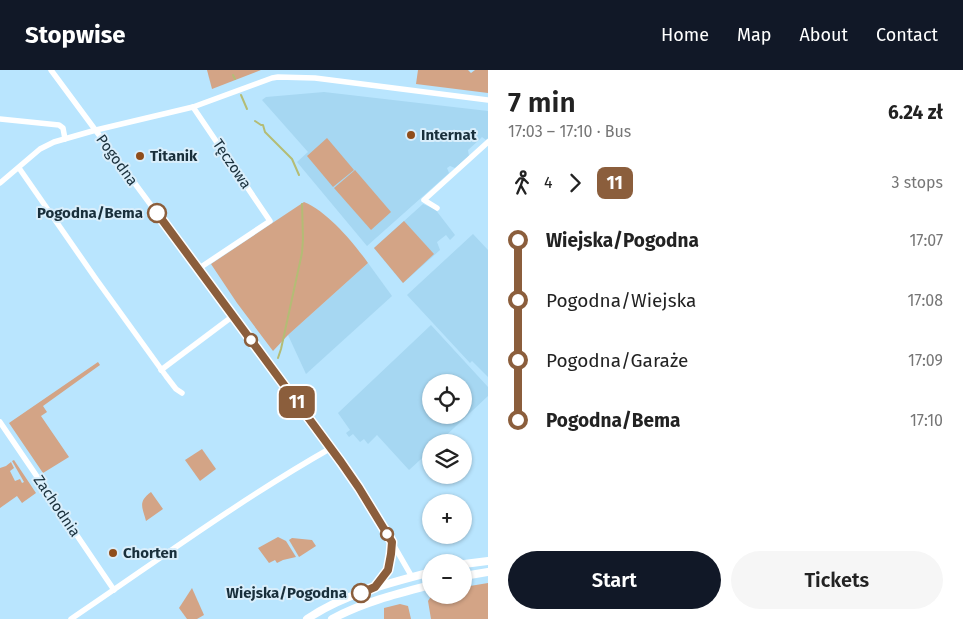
<!DOCTYPE html>
<meta charset="utf-8">
<style>
body{margin:0;font-family:"Fira Sans",sans-serif;background:#f6f6f6;color:#222;height:100vh;display:flex;flex-direction:column;font-size:19px;white-space:nowrap}
*{box-sizing:border-box;margin:0}
p{font-size:16px;color:#767676}
.icon{flex:none;width:28px;height:28px;fill:none;stroke:currentColor;stroke-width:2;stroke-linecap:round;stroke-linejoin:round}
.map{position:relative;flex:1;overflow:hidden}
.sheet{display:flex;flex-direction:column;background:#fff;width:475px}
.sheet>*{flex:none}
.badge{padding:0 10px;border-radius:8px;font-size:18px;line-height:32px}
.buttons{position:absolute;left:422px;top:304px;display:grid;gap:10px}
.buttons a{display:grid;place-items:center;width:50px;height:50px;border-radius:50%;background:#fff;box-shadow:0 1px 4px #0004;font-size:25px}
.map>.badge{position:absolute;translate:-50% -50%;box-shadow:0 0 0 2px #fff}
.legs{display:flex;align-items:center;gap:8px;height:55px;padding:0 20px;font-size:16px}
.legs p{margin-inline-start:auto}
.headline{display:flex;align-items:center;justify-content:space-between;height:85px;padding:0 20px}
h1{font-size:28px;font-weight:600;line-height:38px}
.primary-button{display:flex;gap:10px;margin-top:auto;padding:10px 20px}
.primary-button a{flex:1;height:58px;border-radius:30px;background:#111827;color:#fff;font-size:20px;font-weight:600;line-height:58px;text-align:center}
.primary-button a+a{background:#f6f6f6;color:#222}
ul{padding:0 20px;list-style:none}
li{display:flex;align-items:center;gap:18px;height:60px;font-size:19px}
li i{display:grid;place-items:center;width:8px;height:100%;margin:0 6px;background:currentColor}
li i::after{content:'';width:12px;height:12px;margin:-6px;border:4px solid;border-radius:50%;background:#fff}
li p{margin-inline-start:auto}
li:first-child i{background:linear-gradient(#0000 50%,currentColor 0)}
li:last-child i{background:linear-gradient(currentColor 50%,#0000 0)}
header{display:flex;align-items:center;gap:30px;box-sizing:border-box;height:70px;padding:0 25px;background:#111827;color:#fff}
header strong{font-size:24px}
nav{display:flex;gap:28px;margin-inline-start:auto;font-size:18px}
main{display:flex;flex:1;min-height:0}
.map>svg:first-child{display:block}
.built{fill:#a6d7f2;fill-rule:evenodd}
.green{fill:#d3a486}
.lines{fill:none;stroke-linecap:round;stroke-linejoin:round}
.stream{stroke:#b4bc75;stroke-width:2}
.minor{stroke:#fff;stroke-width:5.5}
.major{stroke:#fff;stroke-width:8}
.line-1-casing{stroke:#fff;stroke-width:11}
.line-1{stroke:#8b5e3c;stroke-width:8}
.poi-dot{fill:#8f4d1b;stroke:#d9eefb;stroke-width:2}
.stop-1-dot{fill:#fff;stroke:#8b5e3c;stroke-width:2.5}
.labels{text-anchor:middle;stroke-width:4;stroke-linejoin:round;paint-order:stroke}
.poi-label{font-size:15px;font-weight:bold;fill:#192f3b;stroke:#d9eefb;text-anchor:start}
.street-label{font-size:15px;fill:#192f3b;stroke:#d9eefb}
.stop-label{font-size:15px;font-weight:bold;fill:#192f3b;stroke:#d9eefb;text-anchor:end}
</style>
<header>
<strong>Stopwise</strong>
<nav><a>Home</a><a>Map</a><a>About</a><a>Contact</a></nav>
</header>
<main>
<div class="map">
<svg width="488" height="549" viewBox="0 0 488 549">
<rect width="100%" height="100%" fill="#b9e5fe"/>
<g class="built">
<path d="M324 22 488 41V68L486 70 482 67 479 70 468 80 469 86 455 98 450 96 447 98 449 103 367 176 297 92 308 82 262 30 266 27Z"/>
<path d="M423 134 435 139 455 165 450 170 446 165 437 172 440 180 403 213 374 178Z"/>
<path d="M473 164 488 180V307L472 291 470 293 407 225Z"/>
<path d="M368 193 392 226 306 304 288 265Z"/>
<path d="M431 255 488 317V326L439 372H431V380L409 400 377 365 368 374 364 369 360 372 353 364 349 367 346 363 350 360 338 343ZM431 312H464V345H431Z"/>
</g>
<g class="green">
<path d="M207 0H261L212 19Z"/>
<path d="M418 0H468L471 3 475 0H488V23L416 14Z"/>
<path d="M327 68 354 100 333 117 307 86Z"/>
<path d="M355 100 391 142 371 160 334 118Z"/>
<path d="M304 132C328 142 353 172 368 193L288 265 273 281 237 233 211 194Z"/>
<path d="M404 151 434 184 403 213 374 178Z"/>
<path d="M98 292 100 295 43 336 47 342 41 346 69 387 43 403 9 353Z"/>
<path d="M202 379 216 399 200 411 185 390Z"/>
<path d="M14 390 36 423 22 433 17 426 0 438V398L6 396 11 392 14 398 10 401 15 411 20 409 22 413 24 412 12 391Z"/>
<path d="M151 422 163 439 146 451C142 436 138 432 151 422Z"/>
<path d="M278 467 286 471 296 487 283 490 277 493 275 490 269 493 258 478Z"/>
<path d="M292 468 312 470 316 476 299 487 289 470Z"/>
<path d="M488 513V549H431L428 531 432 525H464V517Z"/>
<path d="M192 518 204 545 197 549H187L179 538Z"/>
<path d="M400 534 408 536 411 549H384V538Z"/>
</g>
<g class="lines">
<g class="stream">
<path d="M233 5 235 9"/>
<path d="M241 25 247 39"/>
<path d="M255 51 261 55H263L265 62 292 89 299 105"/>
<path d="M278 288 281 279 302 183 303 169 302 134"/>
</g>
<g class="minor">
<path d="M51 0 341 392 374 441 412 507"/>
<path d="M193 37 270 151 198 199"/>
<path d="M0 49 59 55 63 58 65 69"/>
<path d="M19 98 96 209 166 306 176 319 182 323"/>
<path d="M0 113 40 79 54 72 96 60 193 37 272 8 278 7 315 8 488 30"/>
<path d="M437 138 424 130 488 72"/>
<path d="M161 300 233 246"/>
<path d="M0 352 114 520"/>
<path d="M375 517 388 500 391 485 392 473"/>
<path d="M71 549C157 491 241 429 331 378"/>
</g>
<g class="major">
<path d="M464 494 488 491"/>
<path d="M464 506 488 502"/>
<path d="M307 549C344 524 389 513 431 502"/>
<path d="M332 549C364 532 396 524 431 515"/>
</g>
</g>
<g class="lines">
<g class="line-1-casing">
<path id="line-1" d="M157 143 341 392 359 418 392 472 391 484 388 500 375 517 361 523"/>
</g>
<use href="#line-1" class="line-1"/>
</g>
<g class="poi-dot">
<circle cx="411" cy="65" r="5"/>
<circle cx="140" cy="86" r="5"/>
<circle cx="113" cy="483" r="5"/>
</g>
<g class="stop-1-dot">
<circle cx="157" cy="143" r="9"/>
<circle cx="251" cy="270" r="6"/>
<circle cx="387" cy="464" r="6"/>
<circle cx="361" cy="523" r="9"/>
</g>
<g class="labels">
<g class="poi-label">
<text x="421" y="70">Internat</text>
<text x="150" y="91">Titanik</text>
<text x="123" y="488">Chorten</text>
</g>
<g class="street-label">
<text transform="translate(117 90) rotate(54)" y="5">Pogodna</text>
<text transform="translate(232 94) rotate(56)" y="5">Tęczowa</text>
<text transform="translate(57 436) rotate(56)" y="5">Zachodnia</text>
</g>
<g class="stop-label">
<text x="143" y="148">Pogodna/Bema</text>
<text x="347" y="528">Wiejska/Pogodna</text>
</g>
</g>
</svg>
<div class="buttons">
<a><svg class="icon" aria-label="locate" viewBox="0 0 24 24"><circle cx="12" cy="12" r="6"/><path d="M12 2v4M12 18v4M2 12h4M18 12h4"/></svg></a>
<a><svg class="icon" aria-label="layers" viewBox="0 0 24 24"><path d="M12 4l9 5-9 5-9-5zM3 14l9 5 9-5"/></svg></a>
<a>+</a>
<a>−</a>
</div>
<b class="badge" style="left:297px;top:332px;background:#8b5e3c;color:#fff">11</b>
</div>
<section class="sheet">
<div class="headline"><div><h1>7 min</h1><p>17:03 – 17:10 · Bus</p></div><b>6.24 zł</b></div>
<div class="legs"><svg class="icon" aria-label="walk" viewBox="0 0 24 24"><circle cx="13" cy="4" r="2"/><path d="M13 8l-2 6 4 7M11 14l-3 7M7 12l3-4h3l4 4"/></svg>4<svg class="icon" aria-label="forward" viewBox="0 0 24 24"><path d="M9 5l7 7-7 7"/></svg><b class="badge" style="background:#8b5e3c;color:#fff">11</b><p>3 stops</p></div>
<ul>
<li><i style="color:#8b5e3c"></i><b>Wiejska/Pogodna</b><p>17:07</p></li>
<li><i style="color:#8b5e3c"></i><span>Pogodna/Wiejska</span><p>17:08</p></li>
<li><i style="color:#8b5e3c"></i><span>Pogodna/Garaże</span><p>17:09</p></li>
<li><i style="color:#8b5e3c"></i><b>Pogodna/Bema</b><p>17:10</p></li>
</ul>
<div class="primary-button"><a>Start</a><a>Tickets</a></div>
</section>
</main>
